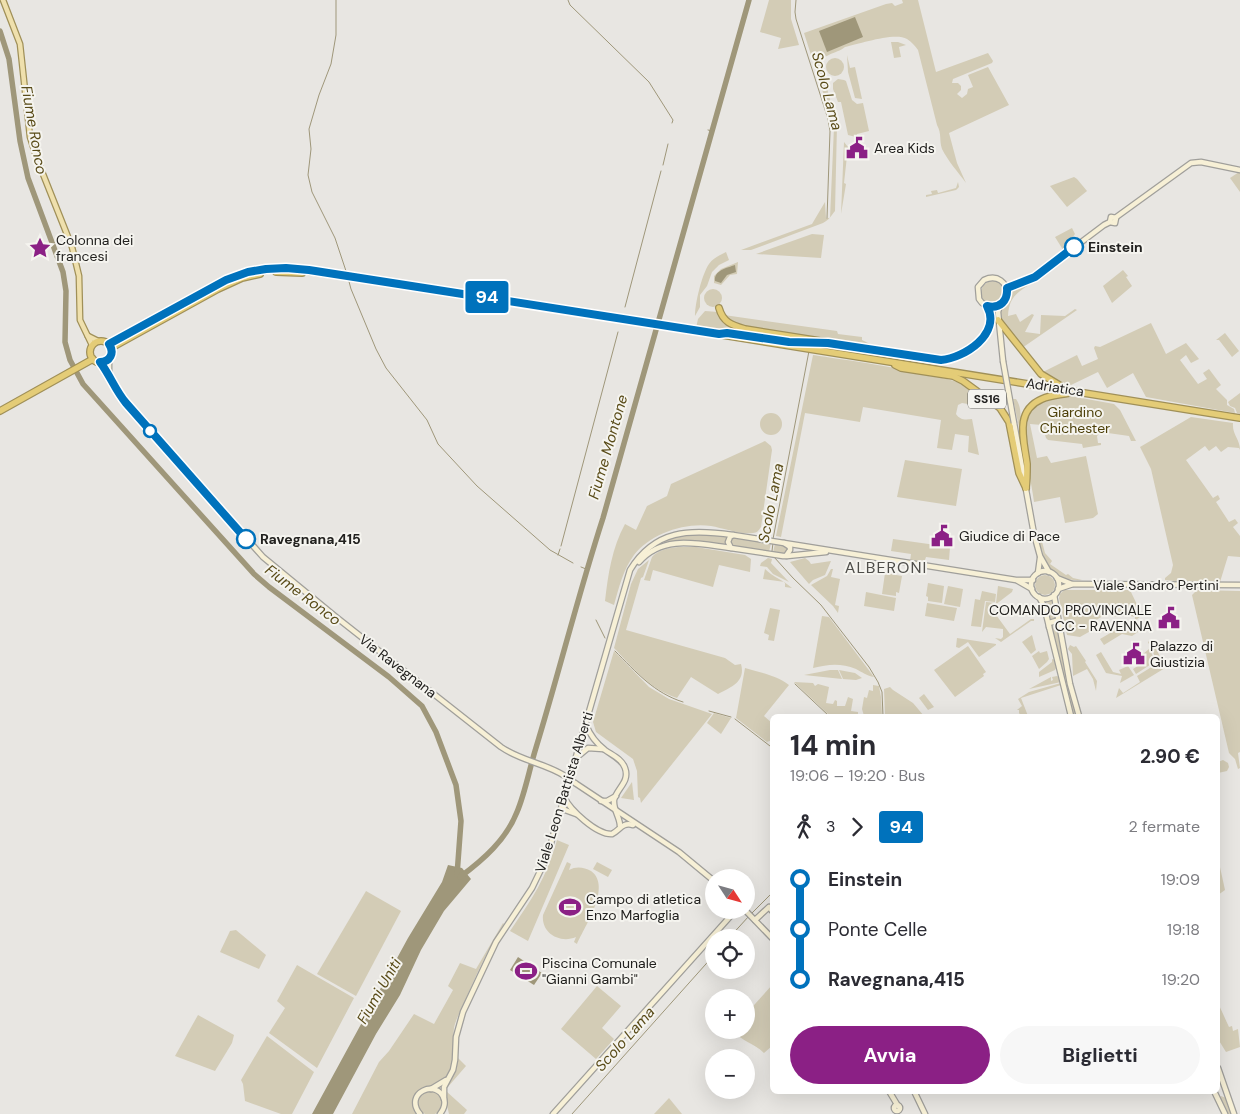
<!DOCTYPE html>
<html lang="it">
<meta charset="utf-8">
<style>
body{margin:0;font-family:"DM Sans",sans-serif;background:#f7f7f7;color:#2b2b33;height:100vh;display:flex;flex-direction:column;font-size:19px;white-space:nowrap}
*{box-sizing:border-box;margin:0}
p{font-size:16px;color:#7c7c81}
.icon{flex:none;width:28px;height:28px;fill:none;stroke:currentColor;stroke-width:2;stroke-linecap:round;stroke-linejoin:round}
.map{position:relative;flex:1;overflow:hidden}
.panel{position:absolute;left:770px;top:714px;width:450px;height:380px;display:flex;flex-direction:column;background:#fff;border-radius:8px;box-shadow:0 5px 20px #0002}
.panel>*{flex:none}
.badge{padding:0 10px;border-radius:4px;font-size:18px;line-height:32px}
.needle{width:32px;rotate:126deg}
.tools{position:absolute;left:705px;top:869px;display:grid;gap:10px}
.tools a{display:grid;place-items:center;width:50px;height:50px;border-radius:50%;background:#fff;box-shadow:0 5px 20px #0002;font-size:25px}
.map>.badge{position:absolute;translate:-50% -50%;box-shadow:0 0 0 2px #fff}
.legs{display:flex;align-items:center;gap:8px;height:55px;padding:0 20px;font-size:16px}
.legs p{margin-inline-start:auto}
.summary{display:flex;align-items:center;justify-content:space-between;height:85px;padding:0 20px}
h1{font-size:28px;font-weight:700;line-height:38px}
.primary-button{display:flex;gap:10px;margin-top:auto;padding:10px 20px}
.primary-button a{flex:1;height:58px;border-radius:30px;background:#8b2085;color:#fff;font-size:20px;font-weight:700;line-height:58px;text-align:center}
.primary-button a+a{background:#f7f7f7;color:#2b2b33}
ul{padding:0 20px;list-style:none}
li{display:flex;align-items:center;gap:18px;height:50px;font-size:19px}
li i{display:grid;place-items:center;width:8px;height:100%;margin:0 6px;background:currentColor}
li i::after{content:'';width:12px;height:12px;margin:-6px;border:4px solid;border-radius:50%;background:#fff}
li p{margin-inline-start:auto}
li:first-child i{background:linear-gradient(#0000 50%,currentColor 0)}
li:last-child i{background:linear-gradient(currentColor 50%,#0000 0)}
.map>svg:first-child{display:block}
.green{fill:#d3ccb6}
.water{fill:#9f977a}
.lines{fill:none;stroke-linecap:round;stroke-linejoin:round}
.stream{stroke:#9f977a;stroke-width:1}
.river{stroke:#9f977a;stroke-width:5.5}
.secondary-casing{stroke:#a09f9b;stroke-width:7}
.primary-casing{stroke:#a09058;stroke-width:7}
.highway-casing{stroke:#a09058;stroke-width:8}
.secondary{stroke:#f7f0d6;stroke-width:4.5}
.primary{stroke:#efe0ad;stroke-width:4.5}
.highway{stroke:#e4cc77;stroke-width:5.5}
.secondary-bridge-casing{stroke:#a09f9b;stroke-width:7;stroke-linecap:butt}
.secondary-bridge{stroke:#f7f0d6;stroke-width:4.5}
.line-1-casing{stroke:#fff;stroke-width:11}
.line-1{stroke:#0072bc;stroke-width:8}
.stop-1-dot{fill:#fff;stroke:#0072bc;stroke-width:2.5}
.labels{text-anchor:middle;stroke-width:4;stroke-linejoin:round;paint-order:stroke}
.shield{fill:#f5f4ef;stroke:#61605d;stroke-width:1}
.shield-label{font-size:12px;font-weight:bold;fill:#22211f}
.poi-label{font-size:14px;fill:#22211f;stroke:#f5f4ef;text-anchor:start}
.stop-label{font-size:14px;font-weight:bold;fill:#22211f;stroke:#f5f4ef;text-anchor:start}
.street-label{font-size:14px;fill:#22211f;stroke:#f5f4ef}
.park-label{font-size:14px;fill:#4c3f08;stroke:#f5f4ef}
.water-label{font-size:15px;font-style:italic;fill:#594b18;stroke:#f5f4ef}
.quarter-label{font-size:16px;letter-spacing:1px;fill:#4f4e4a;stroke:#f5f4ef}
</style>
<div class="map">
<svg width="1240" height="1114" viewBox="0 0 1240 1114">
<rect width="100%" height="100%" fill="#e8e6e2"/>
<g class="green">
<path d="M769 0H791V19L799 45 778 49 781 38 760 32Z"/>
<path d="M902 0H918L936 72 988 53 993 61 992 63 953 79 952 83H958L961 86V90L957 94 962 98 967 94 968 89 973 87 968 75 988 67 1009 105 949 133 957 163 966 183C958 172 948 161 942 149 939 140 942 134 937 125L918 50C915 46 912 42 907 39 894 32 860 44 845 47 834 56 811 54 824 77L837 125 835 211C831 216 829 220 823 223L751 250H741L812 224 825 202 826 218H830L834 127 804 33 886 4 892 3 895 6 903 3Z"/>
<path d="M891 42H898L906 45 899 47 901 57 894 58Z"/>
<path d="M847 55 850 68 855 67 862 99 855 98 848 72Z"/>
<circle cx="835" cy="67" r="9"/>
<path d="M838 79 844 80 846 81 852 100 857 104 863 103 869 131 857 134 856 137 848 135 841 102H838L833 89V83Z"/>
<path d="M844 142 848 147 844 183 846 184 841 214Z"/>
<path d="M1239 172H1240V192L1230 178Z"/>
<path d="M1074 177 1077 179 1087 191 1067 207 1050 186Z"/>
<path d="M958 182 959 187 956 190 926 197V195L932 194 931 191 937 190 938 193 956 188Z"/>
<path d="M1072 228 1075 234 1072 238 1077 242 1065 253 1055 237Z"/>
<path d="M812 234 824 235 821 258 756 254Z"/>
<path d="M726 252 729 260 719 265 712 272 707 286 700 295V307L695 316C695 303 702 274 709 264 713 258 720 255 726 252Z"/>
<path d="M738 262 737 274 730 275 721 285 714 283V276L721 269Z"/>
<path d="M1123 270 1128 276 1126 277 1132 286 1112 303 1103 286Z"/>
<circle cx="993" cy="293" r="12"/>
<path d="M1035 281C1019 292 1009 295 1008 316L1016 314 1020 322 1032 314 1034 315 1025 332 1040 334 1041 315 1065 316 1075 309 1077 310 1022 348 1002 323 999 314 1013 289Z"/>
<circle cx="713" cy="298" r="9"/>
<path d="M705 311 718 312C724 330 746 332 762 336L696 328 698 319Z"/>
<path d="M724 315 837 331 838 334 862 337V340L870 344 943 356 937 359 746 326C737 324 730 323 724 315Z"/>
<path d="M1151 323 1166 354 1186 343 1199 359 1191 363 1186 355 1180 360 1198 384 1207 379 1203 373 1209 369 1221 385 1216 389 1227 400V405L1234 409 1235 413 1146 397 1133 373 1107 388 1098 372 1071 385 1051 378 1043 372 1077 355 1082 366 1098 359 1094 348 1095 346 1100 347Z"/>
<path d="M1225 333 1239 351 1232 357 1219 340H1216Z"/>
<path d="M813 355C833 358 962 376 968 388 970 392 968 400 968 404L962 403 958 405 956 414C960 420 965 420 972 419L979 455 968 452 969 436 955 434 952 450 937 448 941 420 863 407 860 422 805 413 781 537 776 536Z"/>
<path d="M1240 393V414L1237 413 1235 408 1230 406 1228 402Z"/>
<path d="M1065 395 1114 404 1120 410 1136 441H1131L1129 436 1101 432 1097 436 1098 443H1101V445L1083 448 1082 444 1048 440 1046 438 1042 425 1030 424 1037 458 1047 456 1051 463 1086 456 1098 514 1093 518 1065 523 1060 497 1034 502C1032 480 1016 428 1030 410 1038 399 1053 398 1065 395Z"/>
<path d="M1013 399H1016C1023 409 1020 421 1020 432Z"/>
<circle cx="771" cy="424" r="11"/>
<path d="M1191 417 1233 423C1232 435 1240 439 1240 450L1239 448 1228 447 1221 452 1216 446 1209 451 1205 446 1186 460 1213 498 1218 495 1220 499 1216 502 1229 522 1235 519 1238 523 1233 527 1240 536V557L1228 556 1220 582H1175V581L1165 580V578L1171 573 1173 565 1151 469 1140 447Z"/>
<path d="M765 441 771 446 772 450 761 527C759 530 757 533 753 533 741 535 723 528 711 526 685 522 650 534 634 555 623 570 619 587 614 605L605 601C608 574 612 548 625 524L636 530 647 506 667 496 671 484Z"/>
<path d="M905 460 962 469 956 506 897 497Z"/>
<path d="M688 533 729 536 726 541 727 545 681 540 664 543 663 540Z"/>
<path d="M1040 534 1043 536 1041 538 1045 553 1052 561 1050 564 1066 575 1068 574 1073 578 1082 580C1070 582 1054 575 1047 564 1044 560 1043 554 1042 549H1041L1038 537Z"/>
<path d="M734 537 771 543 769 552 732 546 730 543V539Z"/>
<path d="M893 539 950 547 949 560 926 557 924 563 910 561 911 554 891 551Z"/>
<path d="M775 543 785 545 788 548 785 554 773 553Z"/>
<path d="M678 547H696L745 555 751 559 750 572 719 565 713 587 653 570 650 581 644 580 652 557C658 550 669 548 678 547Z"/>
<path d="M768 558 772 559 771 563 789 582 773 574 767 567 760 566 761 563Z"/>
<path d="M805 558 809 561 811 564 831 561 825 575 813 580 809 584 790 562Z"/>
<path d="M649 560 643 577 641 578 626 630 725 658 735 665 741 664C746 682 731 687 718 694L691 677 677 698C651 690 632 667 614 648L631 584 638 569Z"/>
<path d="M765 569C773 577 783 580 792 588L785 587V582L763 579Z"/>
<path d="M831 569H833L831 577 840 579 835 605 839 606 838 613 833 606 811 585 827 576Z"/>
<path d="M885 573 902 576 899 593 896 592V596L882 594Z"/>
<circle cx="1045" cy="585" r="10"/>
<path d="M928 583 944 586 942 603 928 601V597L926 596Z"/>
<path d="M948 586 963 589 960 607 944 604Z"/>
<path d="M998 586 1013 589 1012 592 991 608 1010 634 1031 619H1034V621H1031L1001 642 995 638 1001 639 1003 637V629L986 627 982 632 986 602 996 603Z"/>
<path d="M1064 590H1130L1142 615 1135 621V617L1118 613 1117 616 1113 617 1110 612 1091 623 1094 629 1080 637 1067 635 1059 598 1060 594Z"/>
<path d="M1197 590 1240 591V752L1238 753 1240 768 1238 769 1235 759 1229 753 1192 595Z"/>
<path d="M982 591 996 594 995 602 985 601 981 627 971 626 975 599 980 600Z"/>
<path d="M866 592 896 598 894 611 864 606Z"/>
<path d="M1052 598 1057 619 1054 618 1049 621 1043 600Z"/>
<path d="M927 603 957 608 954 621 925 616Z"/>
<path d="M770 608 780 610 774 641 768 640 769 635 764 633Z"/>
<path d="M822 616 829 617 874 677C867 676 862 672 856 669 841 663 829 664 813 668Z"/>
<path d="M1055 622 1059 626 1067 682 1077 716H1072L1060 659 1050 626Z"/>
<path d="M1135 626 1138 632 1132 636 1122 634 1104 645 1100 639 1117 629 1133 632Z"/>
<path d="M1032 635 1036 650 1031 654 1022 642Z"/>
<path d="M957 638 996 644V645L979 657 968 642 959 648 956 647Z"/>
<path d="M1152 639 1165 668 1116 698 1119 688 1123 693 1140 682 1137 676 1158 663 1148 642Z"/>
<path d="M1070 645 1074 647 1076 646 1086 661 1085 662 1097 681 1096 691 1093 679 1087 669 1073 676 1072 654 1068 649Z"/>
<path d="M968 646 986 672 983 674 984 676 955 697 934 670Z"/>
<path d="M1149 649 1156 661 1136 674 1133 669 1144 662 1145 658 1143 654Z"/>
<path d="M614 651 649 687 669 699 712 714 641 803 640 798 638 797 637 771 633 759 596 732 593 722Z"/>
<path d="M1039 651 1040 653 1047 651 1049 659 1047 662 1039 669 1032 656Z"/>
<path d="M1101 652 1113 672 1121 674 1119 670 1128 666 1134 675 1120 683 1122 676 1106 673 1096 655Z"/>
<path d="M1052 659 1055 660 1057 666 1055 670 1039 677V672L1052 662Z"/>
<path d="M745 668C761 673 776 675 789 685L764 716 772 723V740L767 742 736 718Z"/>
<path d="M830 670H838L842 679 804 675Z"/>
<path d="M839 670 855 673 862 678 856 680 843 679Z"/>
<path d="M1057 676 1060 678 1061 682 1029 689 1051 677V681L1053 680 1052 677Z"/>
<path d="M794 682 813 683 815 686 818 684 829 687 826 703 833 704 835 700 837 701V706H845L848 697 853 699 851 711 858 712V715L830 716Z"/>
<path d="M1061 683V685L1021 698 1028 716H1021L1019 713V710H1017L1022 706 1018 699 1029 692Z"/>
<path d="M873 685 879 686 881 697 882 716H864L862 709 864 697 867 698 869 690 873 691Z"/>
<path d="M890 687 893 690 913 703 924 716H885L884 689Z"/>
<path d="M924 694 934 707 928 710 919 698Z"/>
<path d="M714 713 731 718 721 734 707 723Z"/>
<path d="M1223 760 1228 763 1229 767 1227 771 1218 773V762Z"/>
<path d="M632 782 634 800 621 798Z"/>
<path d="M557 840 569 845 528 941 510 931C532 899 546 879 557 840Z"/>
<path d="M1218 858 1225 890 1218 895 1219 891Z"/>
<path d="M567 862 571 864 569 870C576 866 584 867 591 871 612 886 585 926 577 944L574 942 576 937C560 944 541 933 543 915Z"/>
<path d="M597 862 612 870 608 877 593 869Z"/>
<path d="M366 891 401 911 356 996 317 974Z"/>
<path d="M503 923 504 924C489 947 478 971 467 996 463 1006 456 1018 454 1028 452 1042 456 1058 450 1070 440 1091 415 1081 412 1104L417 1114H352L379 1062 389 1051 414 1014 434 1024 453 990 448 986 460 963 476 969Z"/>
<path d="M236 930 266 955 259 969 220 952 230 931Z"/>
<path d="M297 965 354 998 317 1068 269 1033 285 1008 277 1001Z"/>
<path d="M772 985V1046L764 1053C754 1043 741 1041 732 1030H746V1014Z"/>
<path d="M597 986 621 1006 602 1028 614 1039 596 1059 561 1029Z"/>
<path d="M1218 1003 1229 1027 1232 1026 1233 1031 1238 1029 1240 1047 1226 1052 1218 1039Z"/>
<path d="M198 1015 234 1035 232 1043 215 1071 175 1056Z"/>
<path d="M267 1036 314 1072 292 1114H281L245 1101 243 1084 241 1080Z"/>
<path d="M458 1058 466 1066 447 1088 456 1068Z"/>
<circle cx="430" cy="1103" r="12"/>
<path d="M446 1091 467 1110 464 1114H449L445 1097Z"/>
<path d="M1221 1096 1226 1098 1232 1114H1226L1219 1098Z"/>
<path d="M669 1098 682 1114H654Z"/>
</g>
<g class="water">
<path d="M855 17 863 37 827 52 819 31Z"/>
<path d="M735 265 736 272 727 275 721 283 715 281C714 270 727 268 735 265Z"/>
<path d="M448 865 462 868 471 879 444 911 421 950 400 995 376 1034 333 1114H312L408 938 442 882Z"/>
<path d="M518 957 542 973 534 985 510 970Z"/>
</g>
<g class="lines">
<g class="stream">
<path d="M336 0V35L331 64 319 95 309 129 311 149 308 175 312 192 335 238 347 274"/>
<path d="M568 0 570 5 649 82 673 120 672 123"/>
<path d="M796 0 795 12 796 19 828 119 830 131 827 218"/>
<path d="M708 130 712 131"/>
<path d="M663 165 668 144"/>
<path d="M348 278 351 289 376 349 386 368 427 420 438 444 477 486 550 550 573 563"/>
<path d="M625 307 661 171"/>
<path d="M773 539 809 351"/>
<path d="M561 546 618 332"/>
<path d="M772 551 773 543"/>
<path d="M558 555 560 549"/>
<path d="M774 557 793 578 821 605 869 667 878 682 882 692 883 716"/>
<path d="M581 567 586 569"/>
<path d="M596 620 605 638"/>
<path d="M615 651C636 672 654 693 683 702"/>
<path d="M795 684 829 716"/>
<path d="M709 711 731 717"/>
<path d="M735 719 770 746"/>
<path d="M752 913 772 893"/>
<path d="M729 938 749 916"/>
<path d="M572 1114 714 955"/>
</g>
<g class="river">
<path d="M0 31 9 59 20 141 28 178 63 272 66 291 65 342 70 360 83 384 254 574 269 587 389 677 422 706 436 732 456 785 461 821 457 875"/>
<path d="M460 877C483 860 506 840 517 812 525 793 529 771 535 751 559 673 578 595 603 518L749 0"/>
</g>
<g class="secondary-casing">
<g id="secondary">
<path d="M1115 218 1191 163 1201 162 1240 170"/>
<path d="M1007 288 1035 277 1104 225 1110 222 1115 223 1116 218 1111 217 1110 222"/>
<path d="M1000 305C991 309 984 307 979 299L978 287 984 280C997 274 1008 282 1007 296L1000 305 998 312 1003 361"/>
<path d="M100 362C110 375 115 390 126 403L263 557 336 617 501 747C521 761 545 763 565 776"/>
<path d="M109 373V359"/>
<path d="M1014 423 1034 534 1040 556 1049 572"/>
<path d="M733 535 784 543 790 547V550L786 556H783L731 548 728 542 730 537Z"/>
<path d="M784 543 1016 580H1033"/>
<path d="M787 556 826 552"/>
<path d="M639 562C663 534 699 544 731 548"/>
<circle cx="1045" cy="585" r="14"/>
<path d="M1038 573 1040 558"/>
<path d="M1057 578 1072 584"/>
<path d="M1018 581 1032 589"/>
<path d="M1058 589 1073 584 1240 585"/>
<path d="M1054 595 1070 684 1079 716"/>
<path d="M1039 597 1044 606 1071 716"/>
<path d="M1049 627V623L1056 621 1060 624"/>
<path d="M586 725C590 735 596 743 605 750 612 755 622 759 625 768 630 782 617 788 614 800 613 810 620 817 620 826"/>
<path d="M577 757 588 748 603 749"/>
<path d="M575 783 679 852 714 881"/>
<path d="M564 797C570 810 597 835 612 834 620 830 622 822 633 825"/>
<path d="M601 801H607L616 796"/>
<path d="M562 806 565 810 576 814"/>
<path d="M745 910 772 938"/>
<path d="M755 920 769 907 772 911"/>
<path d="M1218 1068 1234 1114"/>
<path d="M431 1089 446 1080"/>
<path d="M889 1091 898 1106"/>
<path d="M914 1091 925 1114"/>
<path d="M1214 1091 1225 1114"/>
<path d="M444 1099V1087L453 1070 455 1060 456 1037 463 1012 496 942 532 888 547 857 630 570C655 529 690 529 733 535"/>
<circle cx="897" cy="1108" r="3"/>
<path d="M420 1114C403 1093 437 1078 444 1099 446 1105 443 1110 440 1114"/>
<path d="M553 1114 736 910"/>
</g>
</g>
<g class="primary-casing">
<g id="primary">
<path d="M3 0 20 44 30 137 37 159 72 247 79 276 80 320 92 345"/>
<path d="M88 336 98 341"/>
</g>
</g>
<g class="highway-casing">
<g id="highway">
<path d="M276 272 302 273"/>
<path d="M719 308C723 322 731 325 745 329L941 360C964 358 1002 334 987 306"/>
<path d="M998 320 1041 374 1061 386"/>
<circle cx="101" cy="352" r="11"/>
<path d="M791 342 811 343"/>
<path d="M109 344 226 280 248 272 286 268 435 289 1240 418"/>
<path d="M111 348 218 289 242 278 260 274"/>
<path d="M895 365 901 368 953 376 963 381 1000 408 1009 422 1019 473 1026 488"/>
<path d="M0 411 93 359"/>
<path d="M1026 488C1027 480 1027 472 1027 464 1024 440 1014 411 1042 399 1051 395 1060 395 1069 393"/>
</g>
</g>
<use href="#secondary" class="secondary"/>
<use href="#primary" class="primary"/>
<use href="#highway" class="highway"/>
<g class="secondary-bridge-casing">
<g id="secondary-bridge">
<path d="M1003 361 1014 423"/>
<path d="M565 776 575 783"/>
</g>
</g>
<use href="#secondary-bridge" class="secondary-bridge"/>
</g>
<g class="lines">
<g class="line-1-casing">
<path id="line-1" d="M246 539 126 403C115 390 110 375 100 362 110 362 115 353 109 344L226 280 248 272 266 269 286 268 309 270 719 334 727 333 789 342 828 343 941 360C964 358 1002 334 987 306 1000 309 1008 301 1007 288L1035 277 1074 247"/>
</g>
<use href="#line-1" class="line-1"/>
</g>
<defs>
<g id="civic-bare" transform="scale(1.725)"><path d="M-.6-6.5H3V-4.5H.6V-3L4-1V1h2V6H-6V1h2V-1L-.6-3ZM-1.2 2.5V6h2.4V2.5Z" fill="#8b2085" stroke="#f5f4ef" stroke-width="2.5" paint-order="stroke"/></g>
<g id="sight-bare" transform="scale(1.725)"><path d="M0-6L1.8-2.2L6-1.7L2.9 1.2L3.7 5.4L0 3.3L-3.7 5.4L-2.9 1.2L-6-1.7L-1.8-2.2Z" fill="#8b2085" stroke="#f5f4ef" stroke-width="2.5" paint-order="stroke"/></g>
<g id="stadium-bare" transform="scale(1.725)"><path d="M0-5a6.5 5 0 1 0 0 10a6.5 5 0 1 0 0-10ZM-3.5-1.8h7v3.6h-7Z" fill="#8b2085" stroke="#f5f4ef" stroke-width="2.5" paint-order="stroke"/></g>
</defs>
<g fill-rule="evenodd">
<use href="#civic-bare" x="857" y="148"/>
<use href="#sight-bare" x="40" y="248"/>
<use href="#civic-bare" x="942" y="536"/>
<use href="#civic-bare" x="1169" y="618"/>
<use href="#civic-bare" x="1134" y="654"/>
<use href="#stadium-bare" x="570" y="907"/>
<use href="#stadium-bare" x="526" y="971"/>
</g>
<g class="stop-1-dot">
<circle cx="1074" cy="247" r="9"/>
<circle cx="150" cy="431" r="6"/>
<circle cx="246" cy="539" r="9"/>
</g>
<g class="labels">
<rect class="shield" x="968" y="389.5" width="38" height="19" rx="4"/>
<g class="shield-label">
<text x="987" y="403">SS16</text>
</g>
<g class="poi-label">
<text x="874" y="153">Area Kids</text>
<text x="56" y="245">Colonna dei<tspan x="56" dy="16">francesi</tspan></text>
<text x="959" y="541">Giudice di Pace</text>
<text x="1152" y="615" text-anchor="end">COMANDO PROVINCIALE<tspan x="1152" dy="16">CC - RAVENNA</tspan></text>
<text x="1150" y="651">Palazzo di<tspan x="1150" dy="16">Giustizia</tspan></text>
<text x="586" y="904">Campo di atletica<tspan x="586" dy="16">Enzo Marfoglia</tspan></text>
<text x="542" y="968">Piscina Comunale<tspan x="542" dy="16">"Gianni Gambi"</tspan></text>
</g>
<g class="stop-label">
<text x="1088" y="252">Einstein</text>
<text x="260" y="544">Ravegnana,415</text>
</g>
<g class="street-label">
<text transform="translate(1055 387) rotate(9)" y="5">Adriatica</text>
<text x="1156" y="590">Viale Sandro Pertini</text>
<text transform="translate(398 666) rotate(38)" y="5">Via Ravegnana</text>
<text transform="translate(564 792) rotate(-73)" y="5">Viale Leon Battista Alberti</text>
</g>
<g class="park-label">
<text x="1075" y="417">Giardino<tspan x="1075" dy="16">Chichester</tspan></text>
</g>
<g class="water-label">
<text transform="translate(827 91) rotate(75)" y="5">Scolo Lama</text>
<text transform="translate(34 130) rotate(80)" y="5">Fiume Ronco</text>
<text transform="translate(608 447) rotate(-74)" y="5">Fiume Montone</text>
<text transform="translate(771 503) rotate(-79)" y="5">Scolo Lama</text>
<text transform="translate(303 595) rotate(37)" y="5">Fiume Ronco</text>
<text transform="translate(379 991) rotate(-60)" y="5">Fiumi Uniti</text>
<text transform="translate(625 1039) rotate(-48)" y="5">Scolo Lama</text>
</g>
<g class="quarter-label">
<text x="886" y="573">ALBERONI</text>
</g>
</g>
</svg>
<div class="tools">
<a><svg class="needle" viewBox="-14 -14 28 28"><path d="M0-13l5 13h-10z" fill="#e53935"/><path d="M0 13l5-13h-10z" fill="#7c7c81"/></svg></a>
<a><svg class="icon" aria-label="locate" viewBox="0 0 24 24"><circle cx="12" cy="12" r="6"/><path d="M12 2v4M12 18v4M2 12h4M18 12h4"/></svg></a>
<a>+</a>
<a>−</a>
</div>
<b class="badge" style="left:487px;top:297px;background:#0072bc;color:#fff">94</b>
<section class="panel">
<div class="summary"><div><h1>14 min</h1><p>19:06 – 19:20 · Bus</p></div><b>2.90 €</b></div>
<div class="legs"><svg class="icon" aria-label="walk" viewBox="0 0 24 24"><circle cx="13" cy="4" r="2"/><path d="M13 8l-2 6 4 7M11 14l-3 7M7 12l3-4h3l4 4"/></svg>3<svg class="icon" aria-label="forward" viewBox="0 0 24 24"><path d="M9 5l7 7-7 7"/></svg><b class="badge" style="background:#0072bc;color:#fff">94</b><p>2 fermate</p></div>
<ul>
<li><i style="color:#0072bc"></i><b>Einstein</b><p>19:09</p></li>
<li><i style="color:#0072bc"></i><span>Ponte Celle</span><p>19:18</p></li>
<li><i style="color:#0072bc"></i><b>Ravegnana,415</b><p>19:20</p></li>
</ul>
<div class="primary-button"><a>Avvia</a><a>Biglietti</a></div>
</section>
</div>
